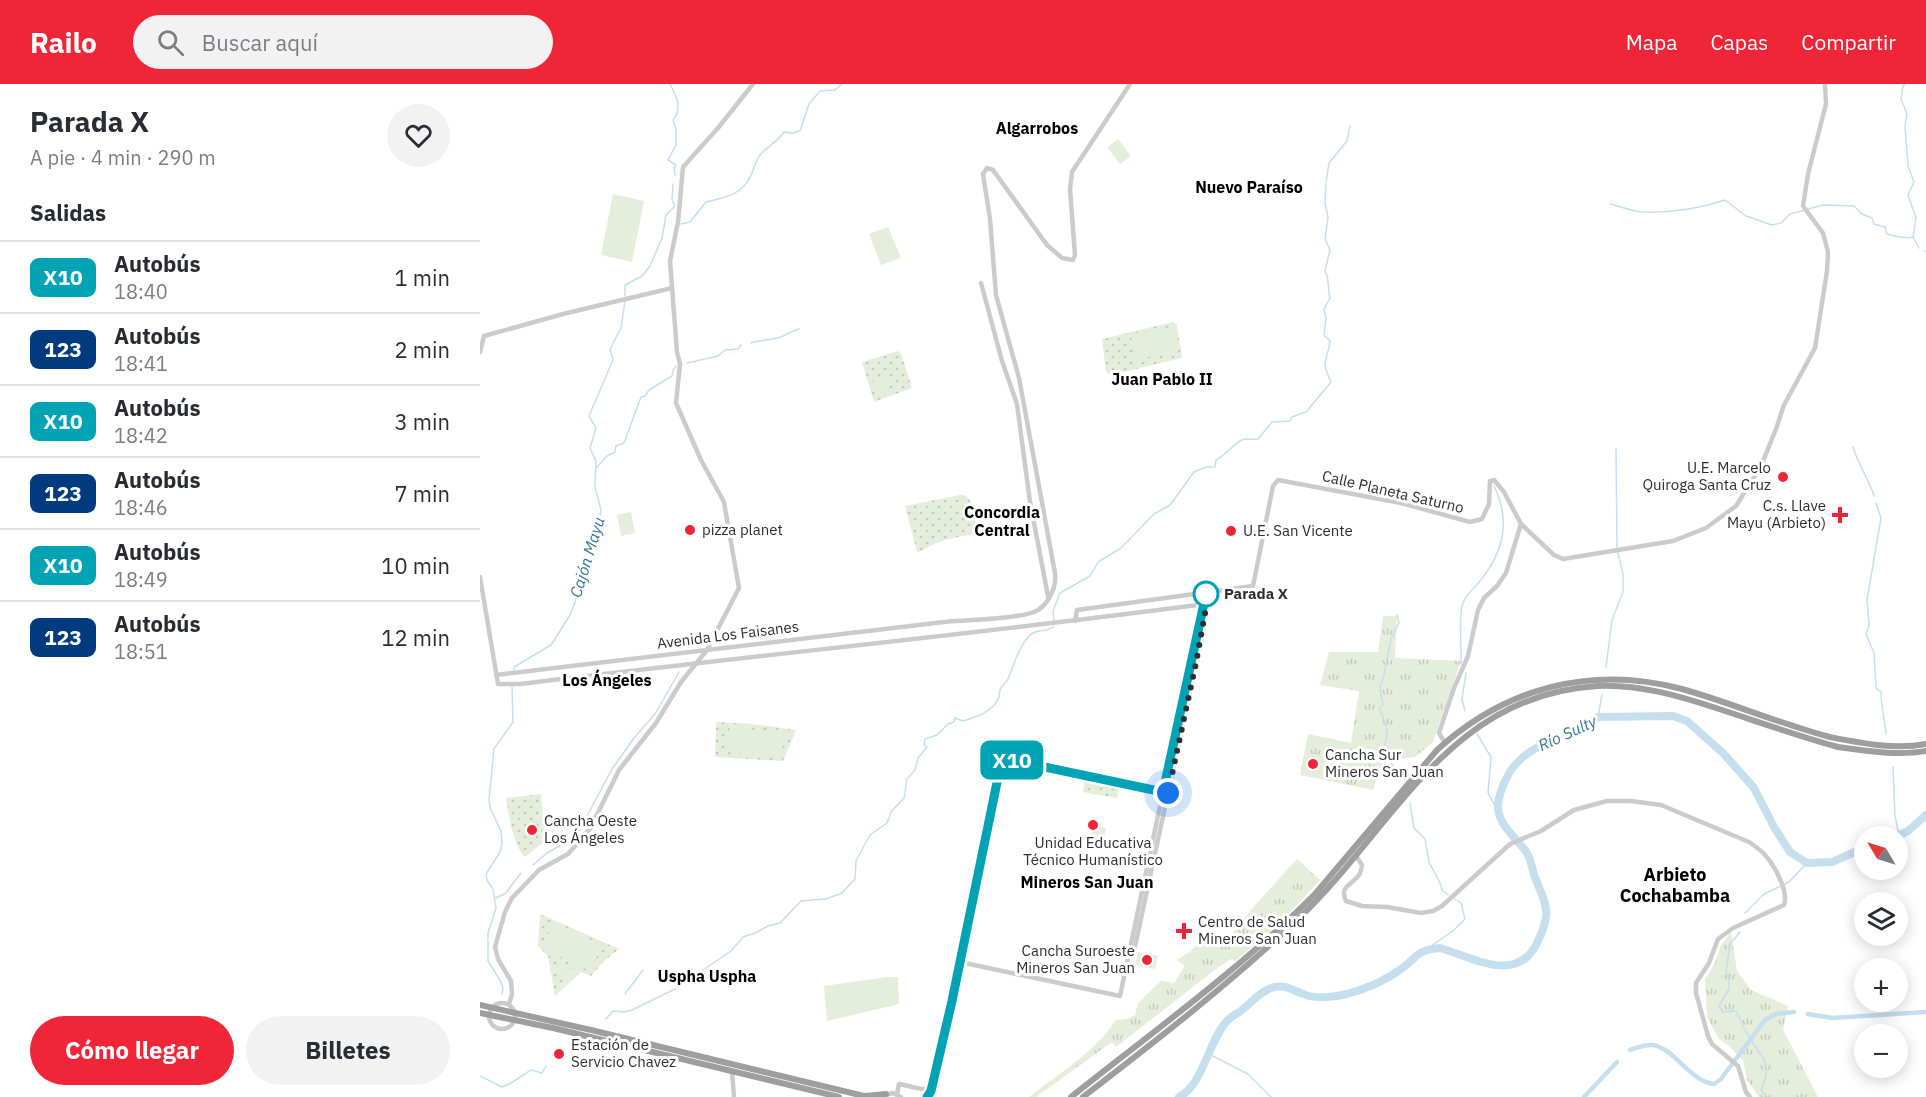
<!DOCTYPE html>
<html lang="es">
<meta charset="utf-8">
<style>
body{margin:0;font-family:"IBM Plex Sans",sans-serif;background:#f2f2f3;color:#2b2b33;height:100vh;display:flex;flex-direction:column;font-size:22px;white-space:nowrap}
*{box-sizing:border-box;margin:0}
p{font-size:20px;color:#7c7c81}
.icon{flex:none;width:33px;height:33px;fill:none;stroke:currentColor;stroke-width:2;stroke-linecap:round;stroke-linejoin:round}
.map{position:relative;flex:1;overflow:hidden}
.panel{display:flex;flex-direction:column;background:#fff;width:480px}
.panel>*{flex:none}
.badge{padding:0 12px;border-radius:9px;font-size:21px;line-height:39px}
.needle{width:39px;rotate:308deg}
.fabs{position:absolute;left:1374px;top:742px;display:grid;gap:12px}
.fabs a{display:grid;place-items:center;width:54px;height:54px;border-radius:50%;background:#fff;box-shadow:0 3px 15px #0003;font-size:30px}
.you{position:absolute;width:30px;height:30px;margin:-15px;border:4px solid #fff;border-radius:50%;background:#1a73e8;box-shadow:0 0 0 9px #1a73e833}
.map>.badge{position:absolute;translate:-50% -50%;box-shadow:0 0 0 3px #fff}
h2{padding:0 30px;font-size:22px;line-height:54px}
.round{display:grid;place-items:center;flex:none;width:63px;height:63px;border-radius:32px;background:#f2f2f3}
.overview{display:flex;align-items:center;justify-content:space-between;height:102px;padding:0 30px}
h1{font-size:28px;font-weight:800;line-height:45px}
.button{display:flex;gap:12px;margin-top:auto;padding:12px 30px}
.button a{flex:1;height:69px;border-radius:36px;background:#f02538;color:#fff;font-size:24px;font-weight:800;line-height:69px;text-align:center}
.button a+a{background:#f2f2f3;color:#2b2b33}
ul{padding:0;list-style:none}
li{display:flex;align-items:center;gap:18px;height:72px;padding:0 30px;border-top:2px solid #e1e1e2}
li div{flex:1}
li b{display:block;font-size:22px}
li em{font-style:normal}
li .badge{min-width:66px;font-weight:700;text-align:center}
header{display:flex;align-items:center;gap:36px;box-sizing:border-box;height:84px;padding:0 30px;background:#f02538;color:#fff}
header strong{font-size:28px}
nav{display:flex;gap:33px;margin-inline-start:auto;font-size:21px}
.search{width:420px;height:54px;background:#f2f2f3;display:flex;align-items:center;gap:15px;box-sizing:border-box;padding:0 21px;border-radius:33px;color:#7c7c81;font-size:22px}
main{display:flex;flex:1;min-height:0}
.map>svg:first-child{display:block}
.grass{fill:url(#grass-tufts)}
.park{fill:url(#park-dots)}
.pitch{fill:#e5eddb}
.lines{fill:none;stroke-linecap:round;stroke-linejoin:round}
.stream{stroke:#c6dfee;stroke-width:1.5}
.canal{stroke:#c6dfee;stroke-width:4.5}
.river{stroke:#c6dfee;stroke-width:8}
.tertiary{stroke:#cbcbcb;stroke-width:4.5}
.trunk{stroke:#9e9e9e;stroke-width:6}
.line-casing{stroke:#fff;stroke-width:14}
.line{stroke:#00a3b4;stroke-width:9}
.walk{stroke:#2e2e2e;stroke-width:6;stroke-dasharray:0 10.8}
.poi-dot{fill:#f02538;stroke:#fff;stroke-width:2}
.stop-dot{fill:#fff;stroke:#00a3b4;stroke-width:3}
.labels{text-anchor:middle;stroke-width:6;stroke-linejoin:round;paint-order:stroke}
.poi-label{font-size:15px;fill:#2e2e2e;stroke:#fff;text-anchor:start}
.street-label{font-size:15px;fill:#2e2e2e;stroke:#fff}
.stop-label{font-size:15px;font-weight:bold;fill:#2e2e2e;stroke:#fff;text-anchor:start}
.neighbourhood-label{font-size:16px;font-weight:bold;fill:#000;stroke:#fff}
.water-label{font-size:16px;font-style:italic;fill:#377396;stroke:#fff}
.quarter-label{font-size:18px;font-weight:bold;fill:#000;stroke:#fff}
</style>
<header>
<strong>Railo</strong>
<div class="search"><svg class="icon" aria-label="search" viewBox="0 0 24 24"><circle cx="10" cy="10" r="6"/><path d="M15 15l6 6"/></svg>Buscar aquí</div>
<nav><a>Mapa</a><a>Capas</a><a>Compartir</a></nav>
</header>
<main>
<section class="panel">
<div class="overview"><div><h1>Parada X</h1><p>A pie · 4 min · 290 m</p></div><a class="round"><svg class="icon" aria-label="heart" viewBox="0 0 24 24"><path d="M12 20l-8-8c-3-5 5-10 8-4 3-6 11-1 8 4z"/></svg></a></div>
<h2>Salidas</h2>
<ul>
<li><span class="badge" style="background:#00a3b4;color:#fff">X10</span><div><b>Autobús</b><p>18:40</p></div><em>1 min</em></li>
<li><span class="badge" style="background:#003b80;color:#fff">123</span><div><b>Autobús</b><p>18:41</p></div><em>2 min</em></li>
<li><span class="badge" style="background:#00a3b4;color:#fff">X10</span><div><b>Autobús</b><p>18:42</p></div><em>3 min</em></li>
<li><span class="badge" style="background:#003b80;color:#fff">123</span><div><b>Autobús</b><p>18:46</p></div><em>7 min</em></li>
<li><span class="badge" style="background:#00a3b4;color:#fff">X10</span><div><b>Autobús</b><p>18:49</p></div><em>10 min</em></li>
<li><span class="badge" style="background:#003b80;color:#fff">123</span><div><b>Autobús</b><p>18:51</p></div><em>12 min</em></li>
</ul>
<div class="button"><a>Cómo llegar</a><a>Billetes</a></div>
</section>
<div class="map">
<svg width="1446" height="1013" viewBox="0 0 1446 1013">
<defs>
<pattern id="grass-tufts" width="24" height="20" patternUnits="userSpaceOnUse" patternTransform="scale(1.5)"><rect width="24" height="20" fill="#e5eddb"/><path d="M3 7l-1-3M5 7V3M7 7l1-3M15 17l-1-3M17 17v-4M19 17l1-3" fill="none" stroke="#c5ccbc"/></pattern>
<pattern id="park-dots" width="8" height="8" patternUnits="userSpaceOnUse" patternTransform="scale(1.5)"><rect width="8" height="8" fill="#e5eddb"/><path d="M2 2h.1M6 6h.1" fill="none" stroke="#c5ccbc" stroke-width="1.8" stroke-linecap="round"/></pattern>
</defs>
<rect width="100%" height="100%" fill="#fff"/>
<g class="grass">
<path d="M903 532H917L915 574 981 577 953 658 935 673 908 676 898 690 893 706 820 691 828 650 871 659 879 607 840 601 849 568H898Z"/>
<path d="M817 775 840 796 799 840 753 879 754 876 751 875 736 885 636 963 632 958 556 1013H549C578 990 615 968 636 936L647 935 655 931 658 919 681 897 694 899 705 882 697 876 711 867 728 850 744 860 776 820Z"/>
<path d="M1251 848 1257 887 1271 906 1308 922 1303 946 1338 1013H1279L1267 996 1263 977 1248 961 1239 955 1227 933 1225 895 1235 879 1241 861Z"/>
</g>
<g class="park">
<path d="M693 238 697 241 702 274 631 291 626 288 622 255Z"/>
<path d="M418 267 422 272 432 304 394 318 382 278Z"/>
<path d="M480 411 486 412 490 416 498 449C483 452 468 454 454 460 448 463 443 467 437 468L425 422Z"/>
<path d="M236 638 272 640 316 646 303 677 235 673Z"/>
<path d="M605 695 639 702 637 714 603 708Z"/>
<path d="M61 710 65 757 45 773C33 762 29 731 26 714Z"/>
<path d="M60 830 139 865 124 877 111 892 101 888 75 912 68 872 58 862Z"/>
</g>
<g class="pitch">
<path d="M638 55 651 72 640 80 627 63Z"/>
<path d="M133 110 164 117 152 178 121 171Z"/>
<path d="M408 143 421 174 401 181 389 150Z"/>
<path d="M694 243 698 269 654 275 651 250Z"/>
<path d="M405 291 411 308 398 312 392 295Z"/>
<path d="M151 428 155 449 141 452 137 431Z"/>
<path d="M250 643 305 650 301 674 247 668Z"/>
<path d="M828 669 840 671 837 691 826 690Z"/>
<path d="M613 741 626 744 622 762 609 760Z"/>
<path d="M74 838 122 861 110 887 62 864Z"/>
<path d="M658 868 678 872 675 885 655 881Z"/>
<path d="M79 877 96 886 90 897 73 888Z"/>
<path d="M407 893H418L419 920 347 937 344 902Z"/>
</g>
<g class="lines">
<g class="stream">
<path d="M190 0C196 12 203 24 193 36L196 44V61L188 76 196 81 194 84 195 91"/>
<path d="M1425 0 1423 2 1421 15 1427 30 1425 42 1428 82 1434 98 1428 111 1436 134 1433 153"/>
<path d="M846 98 849 79 867 57 870 42"/>
<path d="M1130 120C1140 122 1151 127 1162 128 1191 129 1218 125 1245 116L1266 132 1292 141 1301 139 1310 130 1343 121 1374 122 1382 130 1392 134 1394 140 1405 143 1407 150C1413 152 1428 155 1433 153L1439 164"/>
<path d="M201 140 210 138 226 118C243 114 262 111 270 93 274 86 275 78 280 71 287 63 297 58 304 48L313 49 320 47 329 20 340 7 355 6 362 0"/>
<path d="M1445 167H1446"/>
<path d="M145 212V201L162 192 170 182 182 154 186 131 195 122 192 116 193 100"/>
<path d="M271 259C281 256 291 256 301 253 307 250 311 247 319 245"/>
<path d="M207 279 238 272 245 266 258 265 261 261"/>
<path d="M1373 363C1378 381 1389 395 1394 412"/>
<path d="M116 384 127 372 135 368 136 362 144 359 161 313 165 312 169 306 192 292 193 286 196 282"/>
<path d="M1396 419 1401 434 1387 516 1389 542 1386 550 1394 569 1396 604 1401 608C1401 623 1405 635 1406 650"/>
<path d="M917 531 919 539 911 555 904 591 901 599 900 605 903 621 899 624C902 631 906 639 907 647 907 655 903 662 906 670 910 680 917 685 922 693"/>
<path d="M574 537 573 527 580 509 610 492 618 478 641 464 674 430 690 421 714 388 726 383H735L736 376C746 371 752 361 762 356 767 354 772 356 778 355L792 338 810 337 812 333 826 328 851 298C840 274 847 280 850 257L844 251 846 235 844 225 850 214C847 205 850 195 845 187L850 166 845 155 848 133 845 119 846 100"/>
<path d="M981 580C982 565 978 532 983 519 986 510 994 505 1000 497 1024 468 1031 437 1014 402"/>
<path d="M1126 583 1132 536 1143 508V490L1137 465 1136 365"/>
<path d="M34 586V583L71 561 90 531 99 508 114 461 121 426 115 403 116 377 110 364 116 344 109 332 133 276 130 265 141 244 145 217"/>
<path d="M985 627 982 615 986 589"/>
<path d="M1118 633 1122 611"/>
<path d="M997 650 1011 673 1008 709 1019 729"/>
<path d="M1413 683 1415 732 1419 751"/>
<path d="M930 719 934 744 945 755 949 778 960 799 962 806 968 811"/>
<path d="M53 781 67 769 85 759 98 749 132 685 154 654 175 630 199 588"/>
<path d="M15 814 25 810 41 789"/>
<path d="M1265 829 1284 810 1309 798 1327 779"/>
<path d="M1260 848 1250 860 1246 887 1249 895V905L1239 922 1243 928 1256 927C1260 935 1263 943 1267 950 1281 973 1294 978 1281 1006L1287 1013"/>
<path d="M947 865 974 846 985 835 981 819 975 815"/>
<path d="M22 910 23 904 21 898 8 877V849L16 824 13 805 7 796 6 790 20 768 22 760 21 747 11 726 9 716 14 665 33 638 32 603"/>
<path d="M145 910 163 886"/>
<path d="M126 935 133 927 144 928 152 926 195 905 251 867 263 853 275 849 288 842 300 839 321 817 346 815 362 809 375 795 376 777 390 751 407 739 411 728 424 714 427 695 435 686 438 674 447 663 444 661 445 655 457 651 468 640 474 638 475 634 483 637C494 634 513 627 518 615 520 613 519 609 520 606 521 602 526 599 528 595 534 581 538 564 549 552 556 544 567 549 574 542"/>
<path d="M727 969 768 990 791 1013"/>
<path d="M0 992 22 1003 31 999 51 986 62 989 66 982"/>
</g>
<g class="canal">
<path d="M1328 930 1352 934 1446 928"/>
<path d="M1150 966C1157 964 1165 960 1173 961 1195 965 1210 997 1234 1000L1241 995 1285 936 1296 930 1314 928"/>
<path d="M1104 1013 1137 978"/>
</g>
<g class="river">
<path d="M1415 753 1428 747 1446 731"/>
<path d="M699 1013C723 1001 728 958 747 937 751 932 757 930 762 926 772 918 778 909 791 904 805 899 813 907 826 911 837 915 855 913 867 910 885 905 905 897 921 885 938 873 936 866 960 864 992 873 1037 901 1057 859 1073 826 1066 822 1054 791 1052 783 1051 776 1047 769 1037 754 1016 740 1018 719 1019 711 1022 704 1025 697 1040 663 1074 657 1106 644L1110 638 1118 633 1193 632 1207 637 1243 669 1274 704 1294 743 1310 768 1327 779 1352 778 1384 764"/>
</g>
<g class="tertiary">
<path d="M501 199 522 277 537 320 550 418 568 512"/>
<path d="M0 268 4 252 83 230 192 204"/>
<path d="M0 493 18 600H40C268 572 497 550 725 520"/>
<path d="M595 537 597 526 773 502 793 402 798 396 921 419 990 438 1002 435 1009 420 1010 397 1014 396 1024 408 1041 440 1074 471 1083 475 1193 457 1226 444 1256 422 1281 382 1296 345 1304 321 1335 264 1347 187 1348 168 1343 149 1323 122 1328 90 1346 20 1345 0"/>
<path d="M16 591 464 538C483 536 545 535 558 526 569 519 577 502 575 489L539 294 516 211 510 135 503 90 507 84 513 86 567 161 582 174 593 176 595 171 590 105 592 88 650 0"/>
<path d="M965 659 959 649 974 604 988 572 998 526 1004 514 1017 502 1026 489 1041 440"/>
<path d="M876 772 882 781C882 782 880 791 879 791 872 801 859 802 866 817L882 822 907 823 941 829 953 827 962 822 1030 760 1061 747 1094 726 1127 717H1151L1181 721 1269 758C1275 762 1281 766 1285 771 1294 781 1309 807 1304 821L1253 844 1238 855 1229 879 1216 899V909L1228 952 1232 960 1258 982 1266 1008 1270 1013"/>
<path d="M650 871 654 867 716 579 726 523V510"/>
<circle cx="22" cy="932" r="13"/>
<path d="M29 920 32 910 31 897 18 875 15 863 25 828 32 814 59 786 88 770 110 745 139 686 176 639 201 598 227 566 259 504 244 418 221 376 196 319 200 280 197 268 190 177 198 138 203 83 238 44 273 0"/>
<path d="M252 987 254 1013"/>
<path d="M417 1010 419 1000 451 1007"/>
<path d="M405 1011 413 1009 421 1013"/>
<path d="M447 1013 451 1007 480 878 640 912 722 523 725 520"/>
</g>
<g class="trunk">
<path d="M0 921 111 946 388 1013"/>
<path d="M0 929 73 944 359 1013"/>
<path d="M385 1012 406 1010"/>
<path d="M591 1013C674 947 760 885 835 810L957 666C1026 603 1112 581 1202 605 1252 619 1300 640 1350 653 1381 659 1415 666 1446 660"/>
<path d="M603 1013C677 956 752 898 820 833 915 742 968 611 1117 602 1159 600 1200 612 1239 625 1279 638 1318 652 1358 663 1386 667 1418 672 1446 667"/>
</g>
</g>
<g class="lines">
<g class="line-casing">
<path id="line" d="M447 1013 451 1007 472 917 522 674 683 708 726 510"/>
</g>
<use href="#line" class="line"/>
<path class="walk" d="M688 709 716 579 726 524V510"/>
</g>
<g class="poi-dot">
<circle cx="1303" cy="393" r="6"/>
<path d="M1357 422h6v6h6v6h-6v6h-6v-6h-6v-6h6z"/>
<circle cx="210" cy="446" r="6"/>
<circle cx="751" cy="447" r="6"/>
<circle cx="833" cy="680" r="6"/>
<circle cx="613" cy="741" r="6"/>
<circle cx="52" cy="746" r="6"/>
<path d="M701 838h6v6h6v6h-6v6h-6v-6h-6v-6h6z"/>
<circle cx="667" cy="876" r="6"/>
<circle cx="79" cy="970" r="6"/>
</g>
<circle class="stop-dot" cx="726" cy="510" r="12"/>
<g class="labels">
<g class="poi-label">
<text x="1291" y="389" text-anchor="end">U.E. Marcelo<tspan x="1291" dy="17">Quiroga Santa Cruz</tspan></text>
<text x="1346" y="427" text-anchor="end">C.s. Llave<tspan x="1346" dy="17">Mayu (Arbieto)</tspan></text>
<text x="222" y="451">pizza planet</text>
<text x="763" y="452">U.E. San Vicente</text>
<text x="845" y="676">Cancha Sur<tspan x="845" dy="17">Mineros San Juan</tspan></text>
<text x="64" y="742">Cancha Oeste<tspan x="64" dy="17">Los Ángeles</tspan></text>
<text x="613" y="764" text-anchor="middle">Unidad Educativa<tspan x="613" dy="17">Técnico Humanístico</tspan></text>
<text x="718" y="843">Centro de Salud<tspan x="718" dy="17">Mineros San Juan</tspan></text>
<text x="655" y="872" text-anchor="end">Cancha Suroeste<tspan x="655" dy="17">Mineros San Juan</tspan></text>
<text x="91" y="966">Estación de<tspan x="91" dy="17">Servicio Chavez</tspan></text>
</g>
<g class="street-label">
<text transform="translate(913 408) rotate(13)" y="5">Calle Planeta Saturno</text>
<text transform="translate(248 551) rotate(-7)" y="5">Avenida Los Faisanes</text>
</g>
<g class="stop-label">
<text x="744" y="515">Parada X</text>
</g>
<g class="neighbourhood-label">
<text x="557" y="50">Algarrobos</text>
<text x="769" y="109">Nuevo Paraíso</text>
<text x="682" y="301">Juan Pablo II</text>
<text x="522" y="434">Concordia<tspan x="522" dy="18">Central</tspan></text>
<text x="127" y="602">Los Ángeles</text>
<text x="607" y="804">Mineros San Juan</text>
<text x="227" y="898">Uspha Uspha</text>
</g>
<g class="water-label">
<text transform="translate(107 473) rotate(-73)" y="6">Cajón Mayu</text>
<text transform="translate(1087 649) rotate(-25)" y="6">Río Sulty</text>
</g>
<g class="quarter-label">
<text x="1195" y="797">Arbieto<tspan x="1195" dy="21">Cochabamba</tspan></text>
</g>
</g>
</svg>
<div class="fabs">
<a><svg class="needle" viewBox="-14 -14 28 28"><path d="M0-13l5 13h-10z" fill="#e53935"/><path d="M0 13l5-13h-10z" fill="#7c7c81"/></svg></a>
<a><svg class="icon" aria-label="layers" viewBox="0 0 24 24"><path d="M12 4l9 5-9 5-9-5zM3 14l9 5 9-5"/></svg></a>
<a>+</a>
<a>−</a>
</div>
<div class="you" style="left:688px;top:709px"></div>
<b class="badge" style="left:532px;top:676px;background:#00a3b4;color:#fff">X10</b>
</div>
</main>
